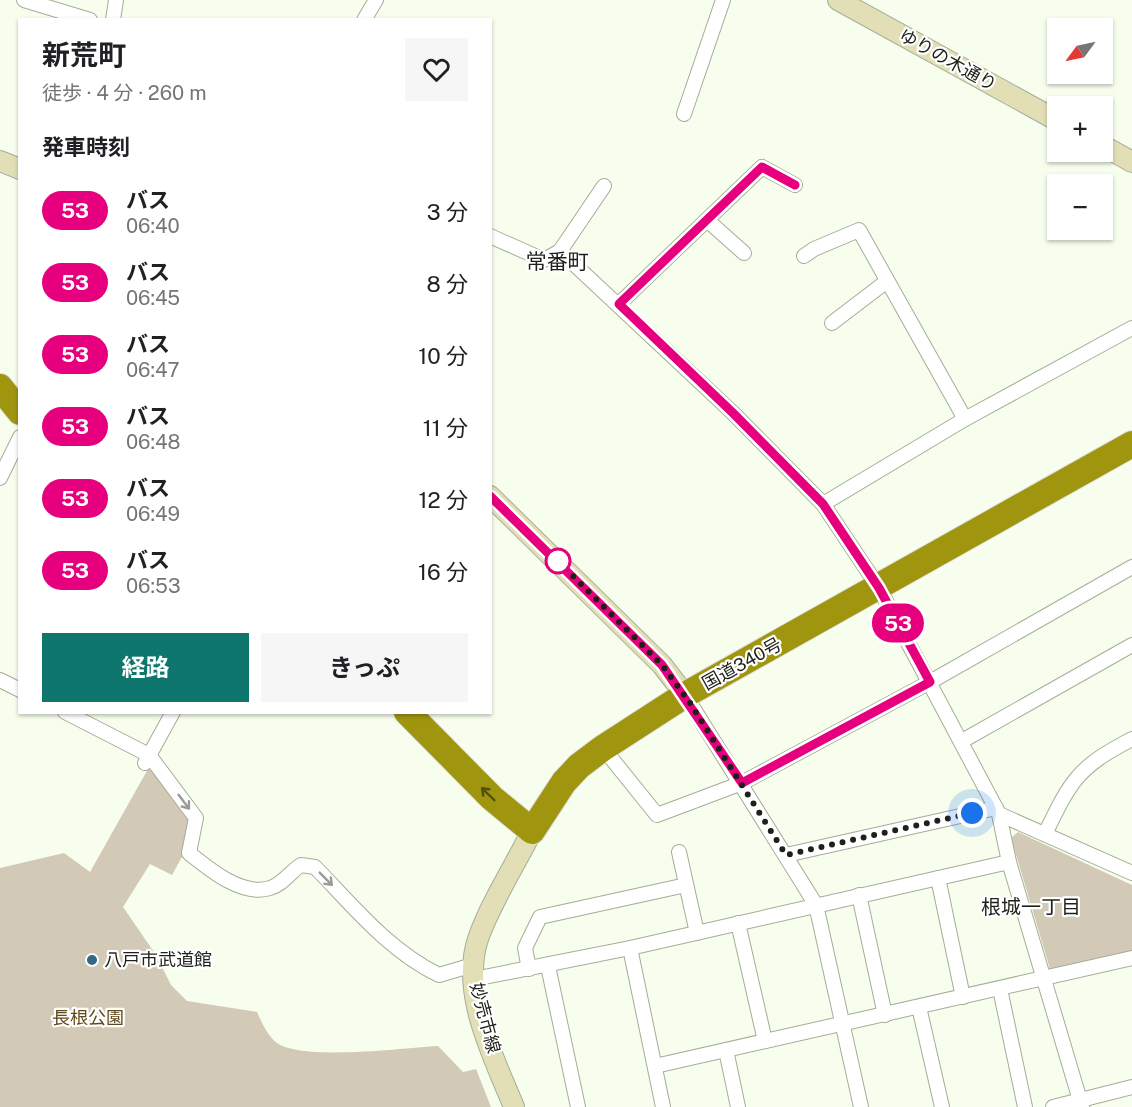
<!DOCTYPE html>
<html lang="ja">
<meta charset="utf-8">
<style>
body{margin:0;font-family:"Public Sans","Noto Sans JP",sans-serif;background:#f6f6f6;color:#202124;height:100vh;display:flex;flex-direction:column;font-size:22px;white-space:nowrap}
*{box-sizing:border-box;margin:0}
p{font-size:20px;color:#757577}
.icon{flex:none;width:33px;height:33px;fill:none;stroke:currentColor;stroke-width:2;stroke-linecap:round;stroke-linejoin:round}
.map{position:relative;flex:1;overflow:hidden}
.side{position:absolute;left:18px;top:18px;width:474px;height:696px;display:flex;flex-direction:column;background:#fff;border-radius:0px;box-shadow:0 2px 4px #0004}
.side>*{flex:none}
.badge{padding:0 12px;border-radius:20px;font-size:21px;line-height:39px}
.needle{width:39px;rotate:237deg}
.buttons{position:absolute;left:1047px;top:18px;display:grid;gap:12px}
.buttons a{display:grid;place-items:center;width:66px;height:66px;border-radius:0px;background:#fff;box-shadow:0 2px 4px #0004;font-size:30px}
.you{position:absolute;width:30px;height:30px;margin:-15px;border:4px solid #fff;border-radius:50%;background:#1a73e8;box-shadow:0 0 0 9px #1a73e833}
.map>.badge{position:absolute;translate:-50% -50%;box-shadow:0 0 0 3px #fff}
h2{padding:0 24px;font-size:22px;line-height:54px}
.round{display:grid;place-items:center;flex:none;width:63px;height:63px;border-radius:0px;background:#f6f6f6}
.overview{display:flex;align-items:center;justify-content:space-between;height:102px;padding:0 24px}
h1{font-size:28px;font-weight:700;line-height:45px}
.cta{display:flex;gap:12px;margin-top:auto;padding:12px 24px}
.cta a{flex:1;height:69px;border-radius:0px;background:#0f766e;color:#fff;font-size:24px;font-weight:700;line-height:69px;text-align:center}
.cta a+a{background:#f6f6f6;color:#202124}
ul{padding:0;list-style:none}
li{display:flex;align-items:center;gap:18px;height:72px;padding:0 24px}
li div{flex:1}
li b{display:block;font-size:22px}
li em{font-style:normal}
li .badge{min-width:66px;font-weight:700;text-align:center}
.map>svg:first-child{display:block}
.green{fill:#d2c9b7}
.lines{fill:none;stroke-linecap:round;stroke-linejoin:round}
.street-casing{stroke:#a4ad99;stroke-width:16}
.secondary-casing{stroke:#a4ad99;stroke-width:22}
.highway-casing{stroke:#e0e0df;stroke-width:28}
.street{stroke:#fff;stroke-width:14}
.secondary{stroke:#e2dfb7;stroke-width:20}
.highway{stroke:#9f950f;stroke-width:26}
.oneway{stroke:#524f15}
.oneway2{stroke:#9a9b98}
.line-casing{stroke:#fff;stroke-width:14}
.line{stroke:#e6007e;stroke-width:9}
.walk{stroke:#1e2119;stroke-width:6;stroke-dasharray:0 10.8}
.stop-dot{fill:#fff;stroke:#e6007e;stroke-width:3}
.poi-dot{fill:#346985;stroke:#fff;stroke-width:2}
.labels{text-anchor:middle;stroke-width:4.5;stroke-linejoin:round;paint-order:stroke}
.street-label{font-size:18px;fill:#1e2119;stroke:#fff}
.poi-label{font-size:18px;fill:#1e2119;stroke:#fff;text-anchor:start}
.park-label{font-size:18px;fill:#614a1b;stroke:#fff}
.neighbourhood-label{font-size:20px;fill:#1e2119;stroke:#fff}
.quarter-label{font-size:21px;fill:#1e2119;stroke:#fff}
</style>
<div class="map">
<svg width="1132" height="1107" viewBox="0 0 1132 1107">
<rect width="100%" height="100%" fill="#f7feed"/>
<g class="green">
<path d="M148 769 154 771 193 819 184 853 172 875 150 864 123 907 156 955 171 985 187 1001 257 1012C262 1023 267 1035 277 1043 302 1061 404 1048 438 1046L463 1072 476 1069 491 1107H0V868L64 853 90 872Z"/>
<path d="M1018 832 1132 885V952L1054 970 1050 969 1011 838Z"/>
</g>
<g class="lines">
<g class="street-casing">
<g id="street">
<path d="M24 0 90 20"/>
<path d="M113 20 116 0"/>
<path d="M364 20 376 0"/>
<path d="M684 114 723 0"/>
<path d="M707 220 744 253"/>
<path d="M490 236 544 260 560 251 733 413 823 504 879 588 999 814 1009 862 1082 1107"/>
<path d="M560 251 604 186"/>
<path d="M804 256 814 249 859 230 965 419"/>
<path d="M619 304 762 167 795 185"/>
<path d="M832 323 887 281"/>
<path d="M0 478 20 437"/>
<path d="M823 504 965 419 1132 328"/>
<path d="M0 680 20 690"/>
<path d="M685 695 816 905 861 1107"/>
<path d="M65 712 149 755 196 818 189 853C209 869 242 897 270 888 282 885 291 871 301 865L315 867C353 906 389 951 439 975L473 965"/>
<path d="M962 741 1132 645"/>
<path d="M603 748 657 815 742 783 930 682 1132 567"/>
<path d="M145 763 173 712"/>
<path d="M999 814 1132 873"/>
<path d="M1045 834C1071 780 1078 767 1132 739"/>
<path d="M679 852 697 933"/>
<path d="M786 855 996 808"/>
<path d="M938 878 963 997"/>
<path d="M859 895 885 1015"/>
<path d="M738 923 765 1041"/>
<path d="M630 948 663 1107"/>
<path d="M548 966 578 1107"/>
<path d="M529 969 525 948 540 917 686 885"/>
<path d="M474 979 630 948 1009 862"/>
<path d="M1000 989 1025 1107"/>
<path d="M919 1007 942 1107"/>
<path d="M726 1050 738 1107"/>
<path d="M655 1066 1132 958"/>
<path d="M1053 1107 1132 1087"/>
</g>
</g>
<g class="secondary-casing">
<g id="secondary">
<path d="M838 0 1058 121"/>
<path d="M1102 145 1132 162"/>
<path d="M0 161 20 169"/>
<path d="M490 496 662 665 685 695"/>
<path d="M514 1107C494 1058 460 993 478 939 489 906 516 863 532 831"/>
</g>
</g>
<g class="highway-casing">
<g id="highway">
<path d="M0 387 20 412"/>
<path d="M407 712 492 798 532 831 564 782 579 766 603 748 685 695 1132 444"/>
</g>
</g>
<use href="#street" class="street"/>
<use href="#secondary" class="secondary"/>
<use href="#highway" class="highway"/>
</g>
<defs><path id="oneway-shaft" d="M-6 0H5M1.5-3L5.5 0L1.5 3" fill="none" stroke-width="1.6" stroke-linecap="round" stroke-linejoin="round" transform="scale(1.5)"/></defs>
<use class="oneway" href="#oneway-shaft" transform="translate(488 794) rotate(-136)"/>
<g class="oneway2">
<use href="#oneway-shaft" transform="translate(184 802) rotate(53)"/>
<use href="#oneway-shaft" transform="translate(326 879) rotate(45)"/>
</g>
<g class="lines">
<g class="line-casing">
<path id="line" d="M490 496 662 665 742 783 930 682 879 588 823 504 733 413 619 304 762 167 795 185"/>
</g>
<use href="#line" class="line"/>
<path class="walk" d="M558 561 662 665 690 703 786 855 972 813"/>
</g>
<circle class="stop-dot" cx="558" cy="561" r="12"/>
<circle class="poi-dot" cx="92" cy="960" r="6"/>
<g class="labels">
<g class="street-label">
<text transform="translate(948 60) rotate(29)" y="6">ゆりの木通り</text>
<text transform="translate(742 664) rotate(-29)" y="6">国道340号</text>
<text transform="translate(485 1018) rotate(75)" y="6">妙売市線</text>
</g>
<g class="poi-label">
<text x="104" y="966">八戸市武道館</text>
</g>
<g class="park-label">
<text x="88" y="1024">長根公園</text>
</g>
<g class="neighbourhood-label">
<text x="1031" y="914">根城一丁目</text>
</g>
<g class="quarter-label">
<text x="557" y="269">常番町</text>
</g>
</g>
</svg>
<div class="buttons">
<a><svg class="needle" viewBox="-14 -14 28 28"><path d="M0-13l5 13h-10z" fill="#e53935"/><path d="M0 13l5-13h-10z" fill="#757577"/></svg></a>
<a>+</a>
<a>−</a>
</div>
<div class="you" style="left:972px;top:813px"></div>
<b class="badge" style="left:898px;top:623px;background:#e6007e;color:#fff">53</b>
<section class="side">
<div class="overview"><div><h1>新荒町</h1><p>徒歩 · 4 分 · 260 m</p></div><a class="round"><svg class="icon" aria-label="heart" viewBox="0 0 24 24"><path d="M12 20l-8-8c-3-5 5-10 8-4 3-6 11-1 8 4z"/></svg></a></div>
<h2>発車時刻</h2>
<ul>
<li><span class="badge" style="background:#e6007e;color:#fff">53</span><div><b>バス</b><p>06:40</p></div><em>3 分</em></li>
<li><span class="badge" style="background:#e6007e;color:#fff">53</span><div><b>バス</b><p>06:45</p></div><em>8 分</em></li>
<li><span class="badge" style="background:#e6007e;color:#fff">53</span><div><b>バス</b><p>06:47</p></div><em>10 分</em></li>
<li><span class="badge" style="background:#e6007e;color:#fff">53</span><div><b>バス</b><p>06:48</p></div><em>11 分</em></li>
<li><span class="badge" style="background:#e6007e;color:#fff">53</span><div><b>バス</b><p>06:49</p></div><em>12 分</em></li>
<li><span class="badge" style="background:#e6007e;color:#fff">53</span><div><b>バス</b><p>06:53</p></div><em>16 分</em></li>
</ul>
<div class="cta"><a>経路</a><a>きっぷ</a></div>
</section>
</div>
